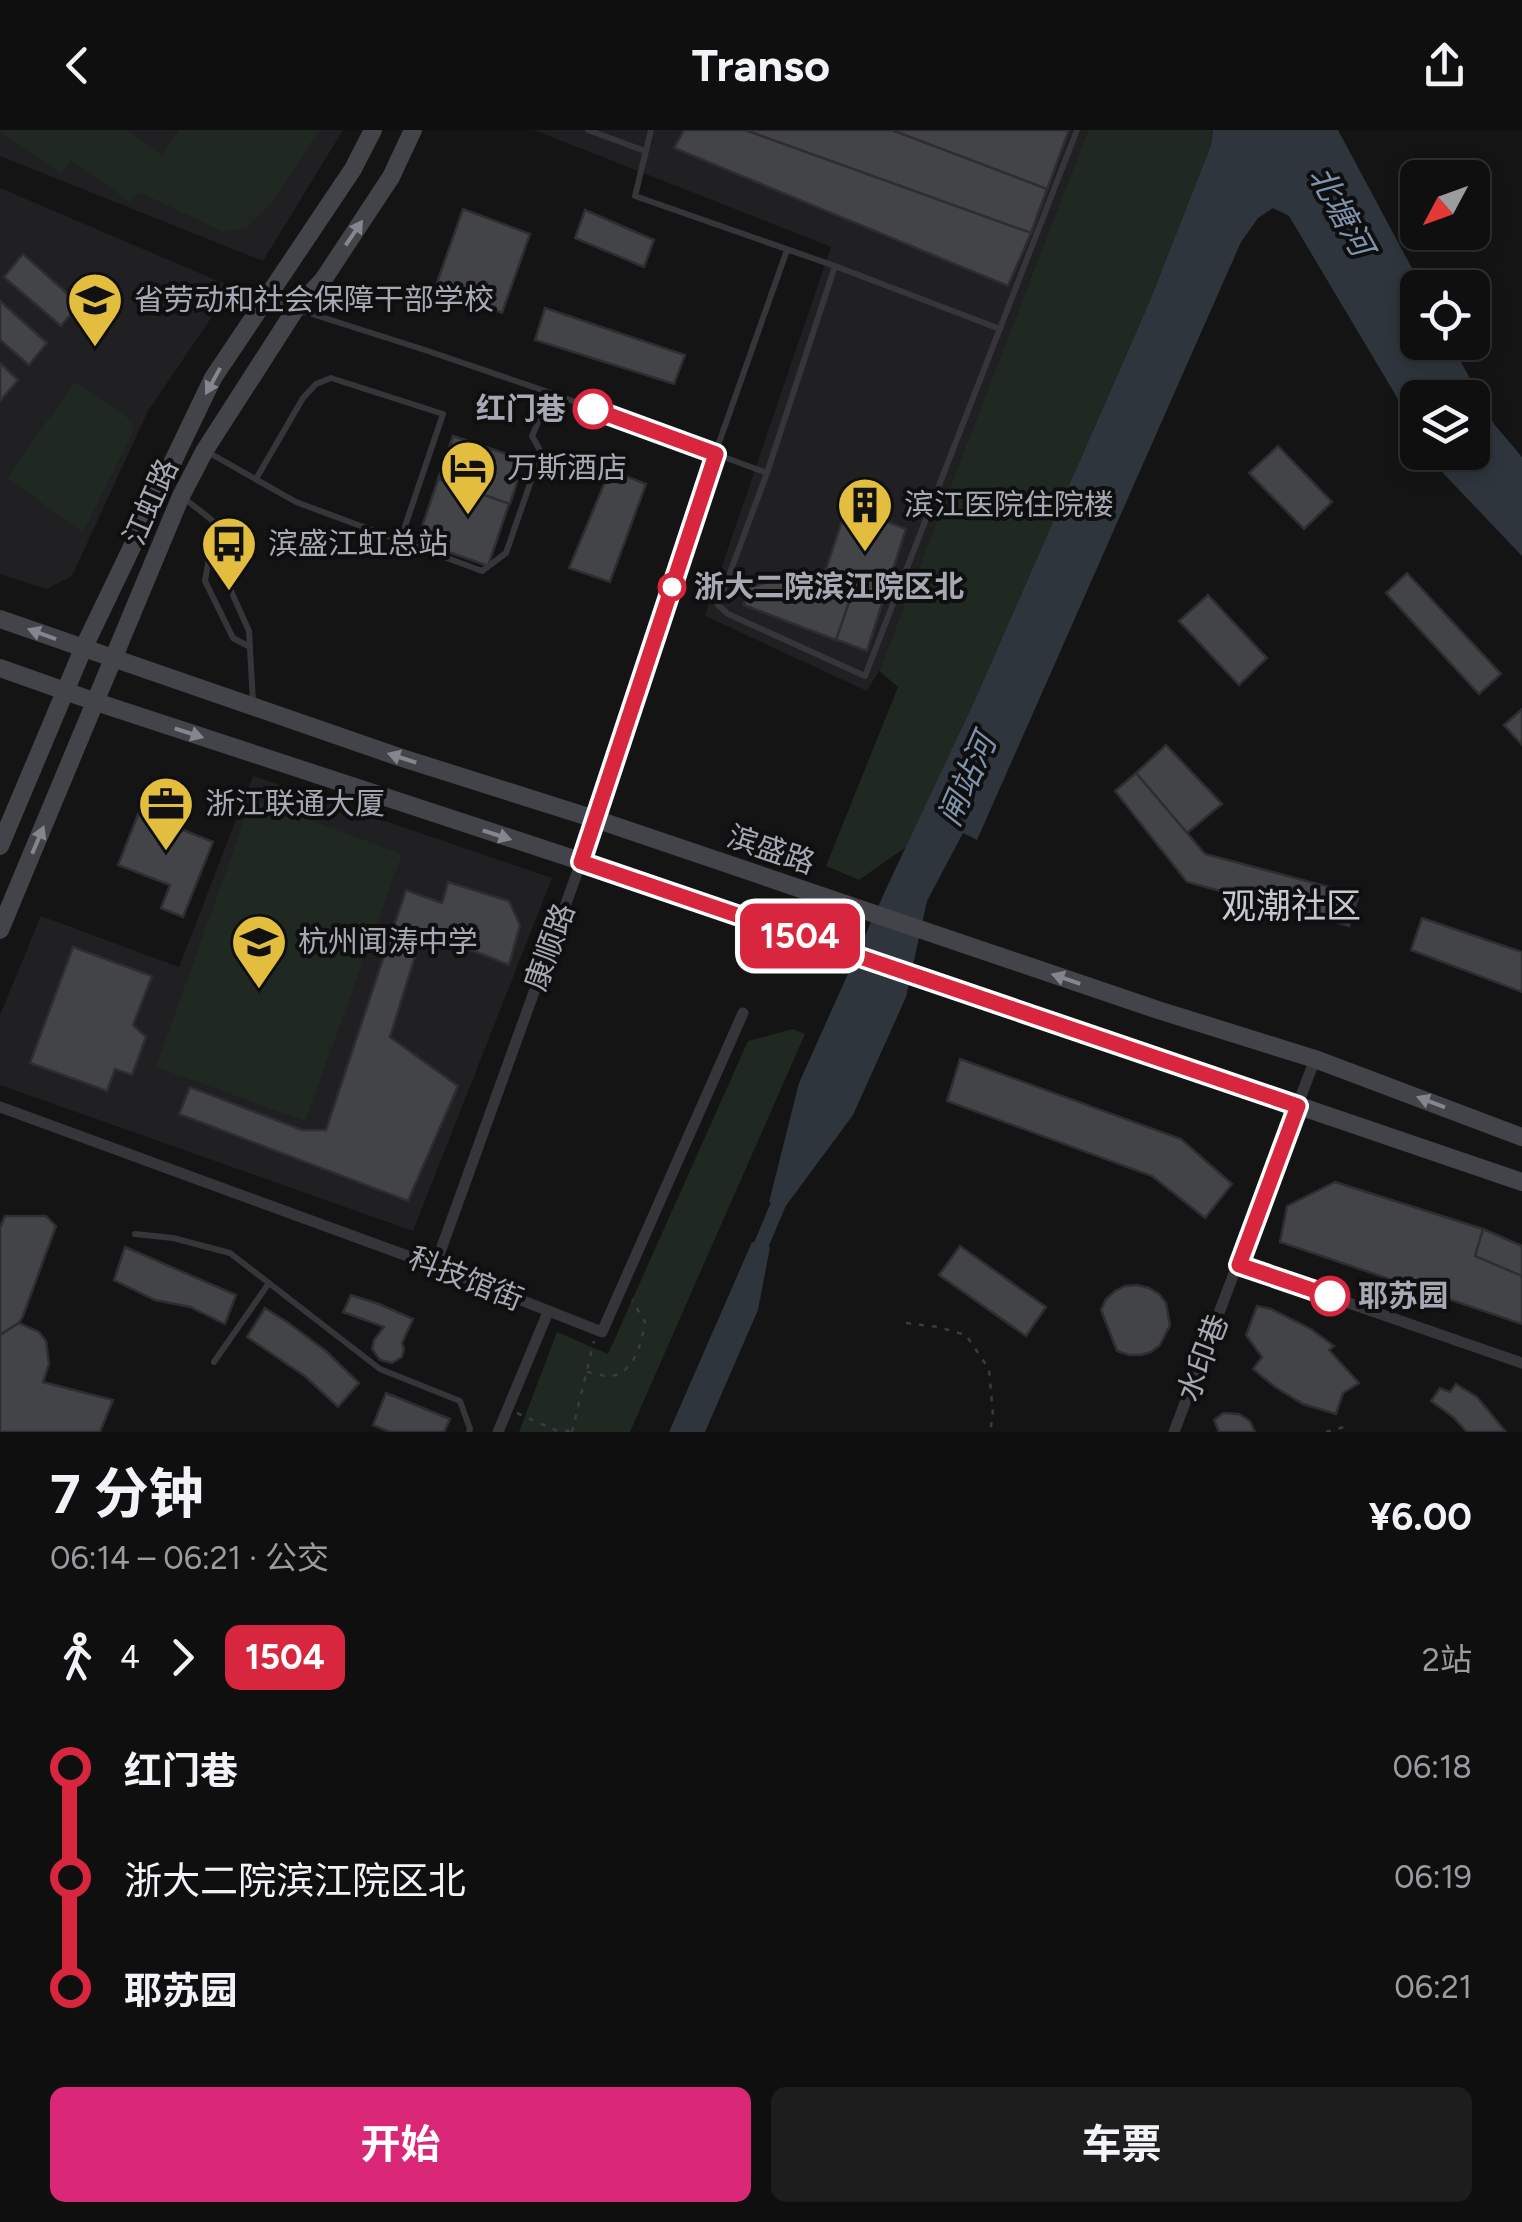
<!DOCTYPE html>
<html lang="zh">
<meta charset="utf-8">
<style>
body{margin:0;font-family:Figtree,"Noto Sans SC",sans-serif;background:#1d1d1e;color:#f1f3f6;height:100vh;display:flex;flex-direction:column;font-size:38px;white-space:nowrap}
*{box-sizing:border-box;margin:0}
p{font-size:32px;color:#9b9c9f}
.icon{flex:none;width:55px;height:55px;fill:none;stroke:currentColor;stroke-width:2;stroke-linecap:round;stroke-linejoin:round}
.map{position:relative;height:1302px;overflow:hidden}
.details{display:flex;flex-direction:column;background:#0f0f10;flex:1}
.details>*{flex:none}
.badge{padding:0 20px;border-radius:15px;font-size:35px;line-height:65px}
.needle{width:65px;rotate:229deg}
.tools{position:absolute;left:1400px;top:30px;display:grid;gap:20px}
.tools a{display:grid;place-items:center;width:90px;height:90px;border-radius:15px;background:#0f0f10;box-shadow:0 5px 15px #0003,0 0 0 2px #2f2f30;font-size:50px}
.map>.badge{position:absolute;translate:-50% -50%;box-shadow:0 0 0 5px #fff}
.legs{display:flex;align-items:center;gap:15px;height:110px;padding:0 50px;font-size:32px}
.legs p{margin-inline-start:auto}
.summary{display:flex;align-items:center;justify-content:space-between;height:170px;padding:0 50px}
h1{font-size:55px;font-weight:700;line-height:75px}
.button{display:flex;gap:20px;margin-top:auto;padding:20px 50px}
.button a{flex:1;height:115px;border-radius:15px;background:#db2777;color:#fff;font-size:40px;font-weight:700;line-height:115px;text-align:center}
.button a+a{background:#1d1d1e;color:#f1f3f6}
ul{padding:0 50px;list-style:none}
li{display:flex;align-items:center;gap:35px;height:110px;font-size:38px}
li i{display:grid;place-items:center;width:15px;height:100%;margin:0 12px;background:currentColor}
li i::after{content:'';width:25px;height:25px;margin:-12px;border:8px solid;border-radius:50%;background:#0f0f10}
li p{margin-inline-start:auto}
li:first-child i{background:linear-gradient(#0000 50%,currentColor 0)}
li:last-child i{background:linear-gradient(currentColor 50%,#0000 0)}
header{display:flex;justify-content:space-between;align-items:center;height:130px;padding:0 50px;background:#0f0f10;font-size:45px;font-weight:700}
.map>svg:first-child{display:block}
.built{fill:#202022}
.green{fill:#202822}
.water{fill:#2e353d}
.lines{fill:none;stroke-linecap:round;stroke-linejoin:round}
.canal{stroke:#2e353d;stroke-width:15}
.building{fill:#434448;stroke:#2e2e31;stroke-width:2.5}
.path{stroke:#3b3c41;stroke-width:2.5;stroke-dasharray:5 8;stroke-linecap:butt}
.service{stroke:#35353a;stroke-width:6}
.minor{stroke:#35353a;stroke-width:11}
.secondary{stroke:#43444a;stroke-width:18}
.oneway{fill:#83868f}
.line-1-casing{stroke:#fff;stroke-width:22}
.line-1{stroke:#d7263d;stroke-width:15}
.stop-1-dot{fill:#fff;stroke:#d7263d;stroke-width:5}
.labels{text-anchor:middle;stroke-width:8;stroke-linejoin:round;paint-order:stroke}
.poi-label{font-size:30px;fill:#a6a9b4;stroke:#0f0f10;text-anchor:start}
.stop-label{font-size:30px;font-weight:bold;fill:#a6a9b4;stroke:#0f0f10;text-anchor:start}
.street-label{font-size:30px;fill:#a6a9b4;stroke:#0f0f10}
.water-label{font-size:32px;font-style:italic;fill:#8093ad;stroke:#0f0f10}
.quarter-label{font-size:35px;fill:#c7c9d1;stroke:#0f0f10}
</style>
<header><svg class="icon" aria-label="back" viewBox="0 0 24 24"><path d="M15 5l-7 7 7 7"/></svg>Transo<svg class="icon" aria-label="share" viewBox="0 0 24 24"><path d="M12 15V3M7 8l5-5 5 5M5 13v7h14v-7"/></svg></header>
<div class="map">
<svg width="1522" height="1302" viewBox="0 0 1522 1302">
<rect width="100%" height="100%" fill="#141415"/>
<g class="built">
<path d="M0 0H343L263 131 0 26Z"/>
<path d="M534 0H1088L879 541 867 561 705 486 831 117Z"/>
<path d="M0 58 232 157 148 281 72 446 46 459 0 444Z"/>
<path d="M253 646 552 748 413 1101 0 955V885L41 786 179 837Z"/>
</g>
<g class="green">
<path d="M1 0H126L162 25 179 0H319L272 72 246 97 224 102 139 62 130 72 71 30 61 43 0 2Z"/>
<path d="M1088 0H1213L1211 15 1149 173 974 572 906 717 859 750 826 736 898 557 879 541Z"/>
<path d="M75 252 132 291 131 306 83 402 7 348Z"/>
<path d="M252 669 402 724 305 991 156 937Z"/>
<path d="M793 899 805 904 630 1302H519L557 1202 608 1224 748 911Z"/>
</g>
<g class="water">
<path d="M1213 0H1338L1422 157 1418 158V212L1451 213 1494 294 1522 327V426L1443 343 1431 323 1472 322V268H1418L1417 301 1289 86 1273 78 1258 88 1241 112 977 710 963 703 927 771 906 867 853 985 785 1077 769 1072 799 953 886 759 974 572 1149 173 1211 15Z"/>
<path d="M752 1112 770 1117 758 1180 705 1302H669Z"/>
</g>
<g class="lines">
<path class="canal" d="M754 1132 786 1056"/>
</g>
<g class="building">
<path d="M684 0H1069L1031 103 1008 156 674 18Z"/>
<path d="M745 0H892L1047 59 1031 103Z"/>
<path d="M463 79 530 104 502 183 435 158Z"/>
<path d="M585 80 654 110 644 137 575 108Z"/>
<path d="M23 124 79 174 61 196 4 147Z"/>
<path d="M0 171 47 213 29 235 0 210Z"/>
<path d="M545 178 685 225 674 254 535 210Z"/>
<path d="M0 233 18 250 0 271Z"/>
<path d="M453 306 524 330 488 436 417 411Z"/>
<path d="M453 306 524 330 510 374 438 349Z"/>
<path d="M1278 316 1332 372 1304 399 1249 343Z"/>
<path d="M610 340 646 354 610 452 569 438Z"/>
<path d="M847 376 906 399 867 521 744 475 749 457 780 449 819 460Z"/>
<path d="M1407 443 1501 544 1479 564 1386 463Z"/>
<path d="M780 449 850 469 836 510 744 475 749 457Z"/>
<path d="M1208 465 1267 528 1239 555 1179 491Z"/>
<path d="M1522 579V615L1504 595Z"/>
<path d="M1166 615 1222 674 1187 703 1136 643Z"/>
<path d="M1136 643 1205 724 1359 765 1349 796 1187 752 1115 661Z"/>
<path d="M139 682 213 712 183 787 161 778 170 755 118 735Z"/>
<path d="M448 752 509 771 520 795 509 835 423 801 390 907 458 956 408 1071 179 984 190 957 302 1000H326L406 760 442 773Z"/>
<path d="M1422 788 1522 822V862L1411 820Z"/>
<path d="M73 817 152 846 133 895 146 907 132 945 115 939 107 961 30 933Z"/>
<path d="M960 929 1181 1009 1232 1054 1205 1088 1152 1046 947 971Z"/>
<path d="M1335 1052 1396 1073 1386 1099 1339 1081 1312 1095 1297 1071Z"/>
<path d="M1335 1052 1483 1099 1522 1116V1194L1280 1112 1287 1076Z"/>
<path d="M5 1086H46L56 1096 23 1186 19 1193 0 1205V1098Z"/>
<path d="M1483 1099 1522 1116V1146L1475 1126Z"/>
<path d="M960 1116 1046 1177 1026 1206 939 1145Z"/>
<path d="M125 1117 236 1165 225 1194 190 1177 155 1170 114 1150Z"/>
<path d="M1137 1155 1149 1158 1159 1164 1166 1173 1170 1195 1160 1215 1151 1222 1141 1225H1129L1117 1221 1101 1180 1106 1169 1115 1161 1125 1156Z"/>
<path d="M351 1165 379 1174 413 1189 402 1213 404 1219 402 1227 392 1233 380 1230 372 1219 374 1210 384 1197 343 1182Z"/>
<path d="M1257 1176 1271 1179 1311 1199 1334 1216 1329 1220 1359 1253 1343 1263 1336 1284 1303 1274 1275 1257 1253 1239 1262 1227 1246 1205Z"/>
<path d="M265 1178 290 1194 326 1221 359 1253 338 1277 306 1247 247 1207Z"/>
<path d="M19 1193 39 1202 46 1211 49 1234 43 1252 113 1270 100 1302H0V1205Z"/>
<path d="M1456 1254 1477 1267 1506 1302H1467L1453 1287 1431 1271 1440 1258 1450 1262Z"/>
<path d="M386 1263 450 1289 444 1302H390L373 1295Z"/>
<path d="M1223 1283 1239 1284 1250 1291 1255 1302H1219L1214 1290Z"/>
</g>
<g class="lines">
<g class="path">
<path d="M906 1193 938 1197 966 1205 989 1239 993 1285 990 1302"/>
<path d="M587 1242C594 1243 605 1247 612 1246 635 1242 642 1211 645 1192L632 1170"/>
<path d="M517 1283 555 1300 571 1301"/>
<path d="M572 1302 594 1211"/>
<path d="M1326 1302 1351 1295"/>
</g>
<g class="service">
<path d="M588 0 645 21"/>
<path d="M651 0 635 66 835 136 1000 199"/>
<path d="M268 170 425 220 551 263 767 343 718 475 728 484 865 546 1077 0"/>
<path d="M206 321 296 372 482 441 506 423 541 322 532 306 551 263"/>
<path d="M715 324 787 120"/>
<path d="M767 343 835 136"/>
<path d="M256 349 303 268 316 254 331 248 443 284 400 411"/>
<path d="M185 369 212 390 218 432 249 501 253 571"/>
<path d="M213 405 205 451 233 508 248 516"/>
<path d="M135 1104 173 1108 230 1123 380 1239 460 1271 470 1299 469 1302"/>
<path d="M214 1232 269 1153"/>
</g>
<g class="minor">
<path d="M0 977 435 1136 602 1202 743 883"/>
<path d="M1239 1135 1522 1233"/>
<path d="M435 1136 581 732 715 324"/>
<path d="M498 1302 548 1182"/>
<path d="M1174 1302 1315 929"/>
</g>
<g class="secondary">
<path d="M0 489 399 627 595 689 1158 880 1315 929 1522 1007"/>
<path d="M0 538 96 572 644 752 1522 1052"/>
<path d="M0 716 83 519 213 248 353 39 373 0"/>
<path d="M0 800 181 366 205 320 295 180 323 150 391 47 413 0"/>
</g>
</g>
<defs><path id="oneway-solid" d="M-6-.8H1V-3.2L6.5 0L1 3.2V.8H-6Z" transform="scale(2.5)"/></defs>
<g class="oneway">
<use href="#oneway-solid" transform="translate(354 103) rotate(-56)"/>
<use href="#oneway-solid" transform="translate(213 251) rotate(119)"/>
<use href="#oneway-solid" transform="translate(42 504) rotate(-160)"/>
<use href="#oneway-solid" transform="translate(189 603) rotate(18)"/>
<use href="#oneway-solid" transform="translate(402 628) rotate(-162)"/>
<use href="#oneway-solid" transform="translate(497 705) rotate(18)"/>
<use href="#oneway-solid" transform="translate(38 710) rotate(-67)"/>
<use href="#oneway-solid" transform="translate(1066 849) rotate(-161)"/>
<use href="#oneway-solid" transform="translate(1431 972) rotate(-159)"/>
</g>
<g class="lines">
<g class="line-1-casing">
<path id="line-1" d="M593 279 716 324 581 732 1298 976 1239 1135 1330 1166"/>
</g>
<use href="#line-1" class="line-1"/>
</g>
<defs>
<g id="school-pin" transform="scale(2.875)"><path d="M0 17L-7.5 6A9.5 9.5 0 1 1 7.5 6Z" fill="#e3bd3e" stroke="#0f0f10"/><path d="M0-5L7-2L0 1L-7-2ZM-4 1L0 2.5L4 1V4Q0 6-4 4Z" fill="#111"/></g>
<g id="hotel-pin" transform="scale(2.875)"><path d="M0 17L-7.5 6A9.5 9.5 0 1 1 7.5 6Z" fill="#e3bd3e" stroke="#0f0f10"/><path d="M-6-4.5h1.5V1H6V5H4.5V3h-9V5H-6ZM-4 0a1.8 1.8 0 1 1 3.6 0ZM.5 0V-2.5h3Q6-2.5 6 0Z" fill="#111"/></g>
<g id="building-pin" transform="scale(2.875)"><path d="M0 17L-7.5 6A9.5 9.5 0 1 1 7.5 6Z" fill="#e3bd3e" stroke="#0f0f10"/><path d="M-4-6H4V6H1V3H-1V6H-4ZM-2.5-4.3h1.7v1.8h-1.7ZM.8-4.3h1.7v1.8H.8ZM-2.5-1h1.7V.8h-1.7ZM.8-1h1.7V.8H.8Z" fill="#111"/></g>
<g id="bus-pin" transform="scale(2.875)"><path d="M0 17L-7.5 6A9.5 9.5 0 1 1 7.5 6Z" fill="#e3bd3e" stroke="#0f0f10"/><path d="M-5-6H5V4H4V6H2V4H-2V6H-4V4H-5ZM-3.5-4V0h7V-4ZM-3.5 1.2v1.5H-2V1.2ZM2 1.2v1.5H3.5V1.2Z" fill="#111"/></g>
<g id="office-pin" transform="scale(2.875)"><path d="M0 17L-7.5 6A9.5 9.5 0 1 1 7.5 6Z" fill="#e3bd3e" stroke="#0f0f10"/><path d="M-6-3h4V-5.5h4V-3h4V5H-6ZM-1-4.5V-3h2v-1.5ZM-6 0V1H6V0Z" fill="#111"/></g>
</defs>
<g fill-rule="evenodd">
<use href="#school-pin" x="95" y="170"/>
<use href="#hotel-pin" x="468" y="338"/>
<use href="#building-pin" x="865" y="375"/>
<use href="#bus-pin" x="229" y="414"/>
<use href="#office-pin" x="166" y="674"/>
<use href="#school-pin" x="259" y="812"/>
</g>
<g class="stop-1-dot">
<circle cx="593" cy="279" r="18"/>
<circle cx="672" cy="457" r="12"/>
<circle cx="1330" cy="1166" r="18"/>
</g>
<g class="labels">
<g class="poi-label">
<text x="134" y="180">省劳动和社会保障干部学校</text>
<text x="507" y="348">万斯酒店</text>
<text x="904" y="385">滨江医院住院楼</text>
<text x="268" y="424">滨盛江虹总站</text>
<text x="205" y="684">浙江联通大厦</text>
<text x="298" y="822">杭州闻涛中学</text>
</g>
<g class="stop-label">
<text x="566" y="289" text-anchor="end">红门巷</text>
<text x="694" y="467">浙大二院滨江院区北</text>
<text x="1358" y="1176">耶苏园</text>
</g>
<g class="street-label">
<text transform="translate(151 372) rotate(-66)" y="10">江虹路</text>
<text transform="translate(771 720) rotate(19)" y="10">滨盛路</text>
<text transform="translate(550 817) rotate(-70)" y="10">康顺路</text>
<text transform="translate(466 1149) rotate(22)" y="10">科技馆街</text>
<text transform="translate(1203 1228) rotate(-69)" y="10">水印巷</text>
</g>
<g class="water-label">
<text transform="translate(1341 81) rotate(61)" y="11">北塘河</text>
<text transform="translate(967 650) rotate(-66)" y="11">闸站河</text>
</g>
<g class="quarter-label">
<text x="1291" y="788">观潮社区</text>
</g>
</g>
</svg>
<div class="tools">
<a><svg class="needle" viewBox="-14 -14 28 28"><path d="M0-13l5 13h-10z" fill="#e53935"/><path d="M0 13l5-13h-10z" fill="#9b9c9f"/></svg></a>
<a><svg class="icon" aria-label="locate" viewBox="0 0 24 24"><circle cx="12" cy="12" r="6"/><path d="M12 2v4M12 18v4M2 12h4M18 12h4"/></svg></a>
<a><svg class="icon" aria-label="layers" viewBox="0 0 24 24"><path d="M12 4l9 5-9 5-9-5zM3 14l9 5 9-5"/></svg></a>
</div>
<b class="badge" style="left:800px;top:806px;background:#d7263d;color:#fff">1504</b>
</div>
<section class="details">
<div class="summary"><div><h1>7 分钟</h1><p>06:14 – 06:21 · 公交</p></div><b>¥6.00</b></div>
<div class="legs"><svg class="icon" aria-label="walk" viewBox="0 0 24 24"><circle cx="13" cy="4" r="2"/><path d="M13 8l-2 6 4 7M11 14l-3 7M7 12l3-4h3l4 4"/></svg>4<svg class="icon" aria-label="forward" viewBox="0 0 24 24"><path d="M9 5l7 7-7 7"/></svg><b class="badge" style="background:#d7263d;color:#fff">1504</b><p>2站</p></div>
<ul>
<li><i style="color:#d7263d"></i><b>红门巷</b><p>06:18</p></li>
<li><i style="color:#d7263d"></i><span>浙大二院滨江院区北</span><p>06:19</p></li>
<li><i style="color:#d7263d"></i><b>耶苏园</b><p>06:21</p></li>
</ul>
<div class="button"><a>开始</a><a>车票</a></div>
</section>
